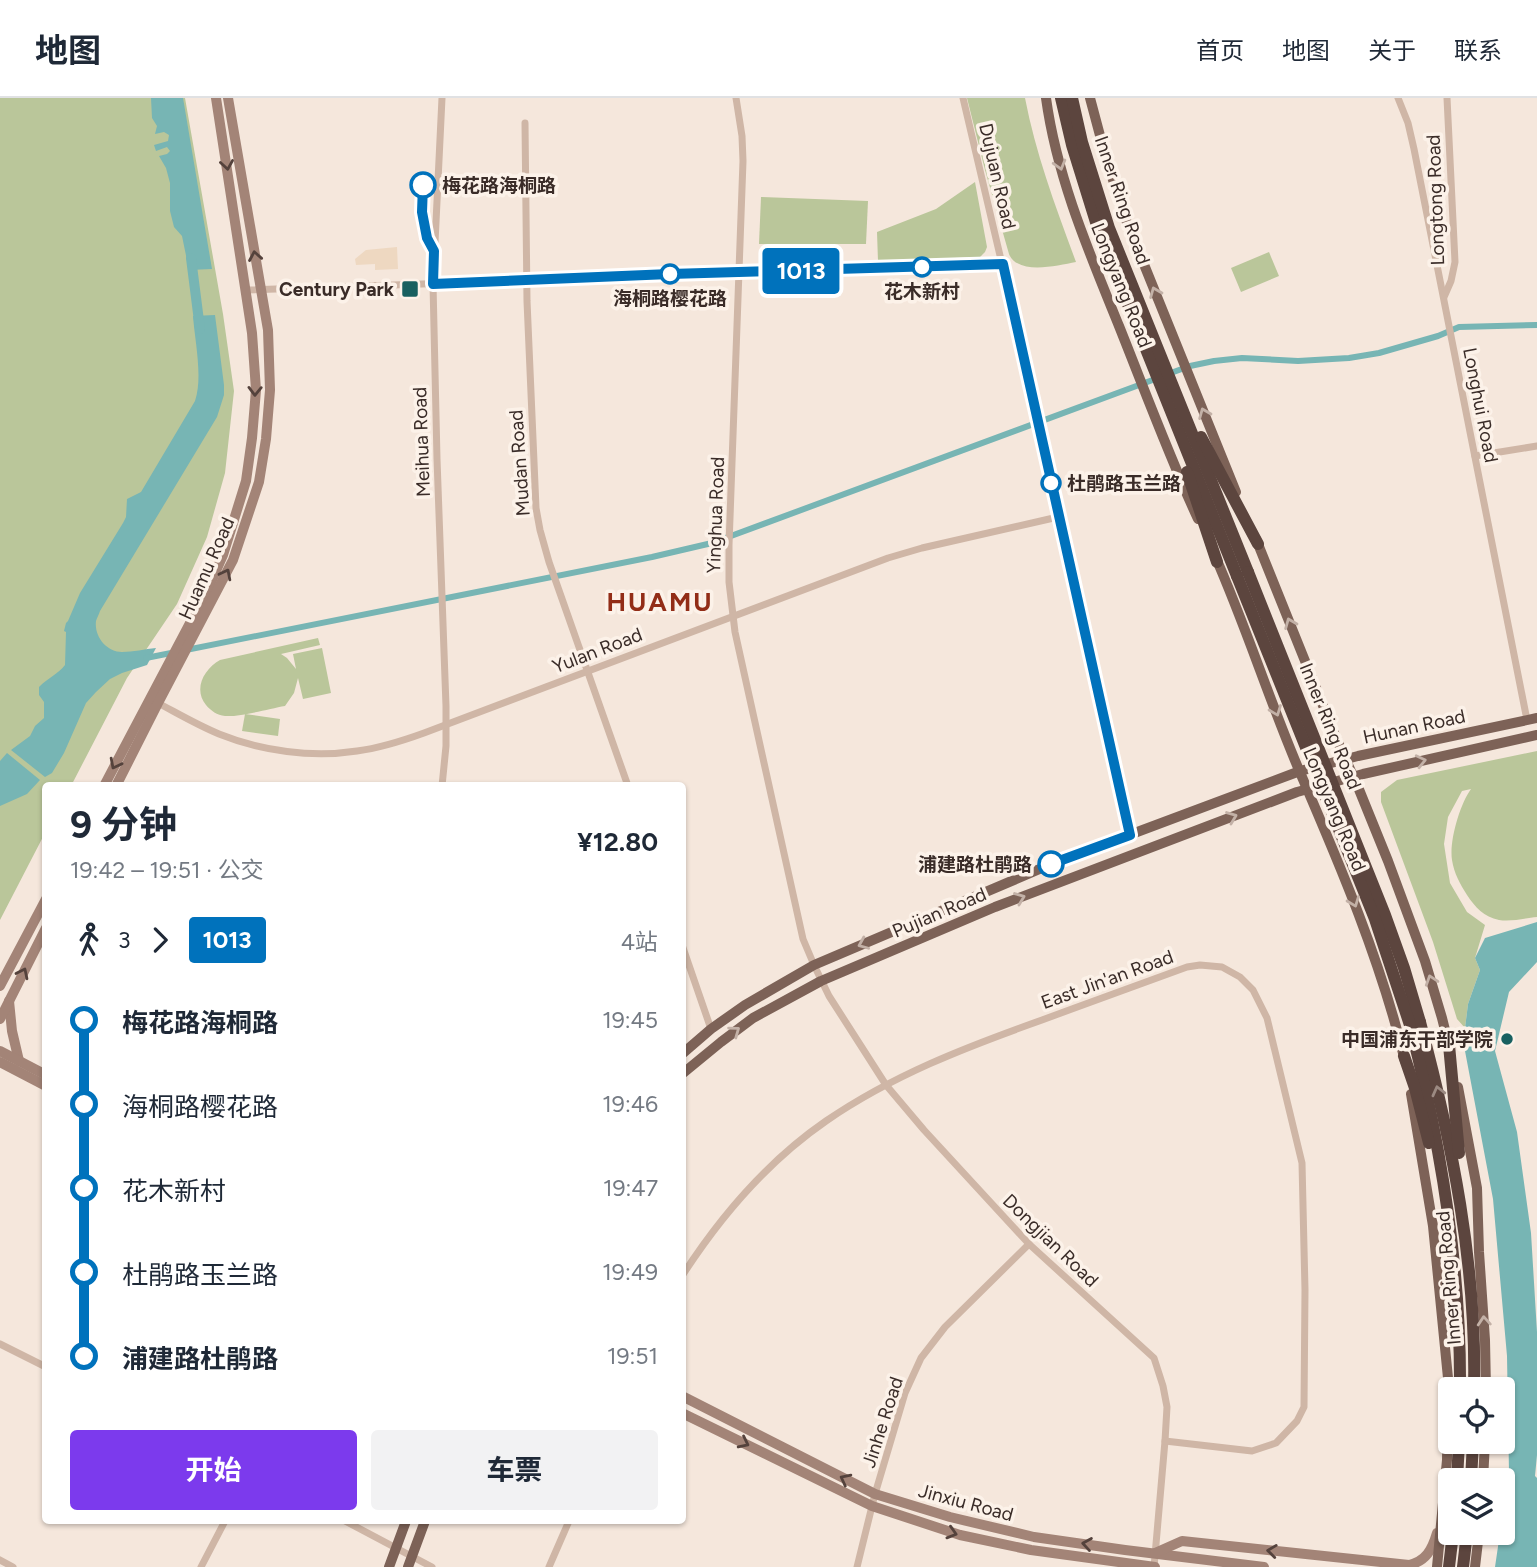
<!DOCTYPE html>
<html lang="zh">
<meta charset="utf-8">
<style>
body{margin:0;font-family:Figtree,"Noto Sans SC",sans-serif;background:#f2f2f3;color:#1f2937;height:100vh;display:flex;flex-direction:column;font-size:26px;white-space:nowrap}
*{box-sizing:border-box;margin:0}
p{font-size:23px;color:#747a83}
.icon{flex:none;width:38px;height:38px;fill:none;stroke:currentColor;stroke-width:2;stroke-linecap:round;stroke-linejoin:round}
.map{position:relative;flex:1;overflow:hidden}
.sheet{position:absolute;left:42px;top:684px;width:644px;height:742px;display:flex;flex-direction:column;background:#fff;border-radius:7px;box-shadow:0 2px 5px #0004}
.sheet>*{flex:none}
.badge{padding:0 14px;border-radius:5px;font-size:24px;line-height:46px}
.controls{position:absolute;left:1438px;top:1279px;display:grid;gap:14px}
.controls a{display:grid;place-items:center;width:77px;height:77px;border-radius:7px;background:#fff;box-shadow:0 2px 5px #0004;font-size:35px}
.map>.badge{position:absolute;translate:-50% -50%;box-shadow:0 0 0 4px #fff}
.legs{display:flex;align-items:center;gap:10px;height:77px;padding:0 28px;font-size:23px}
.legs p{margin-inline-start:auto}
.headline{display:flex;align-items:center;justify-content:space-between;height:119px;padding:0 28px}
h1{font-size:38px;font-weight:700;line-height:52px}
.primary-button{display:flex;gap:14px;margin-top:auto;padding:14px 28px}
.primary-button a{flex:1;height:80px;border-radius:7px;background:#7c3aed;color:#fff;font-size:28px;font-weight:700;line-height:80px;text-align:center}
.primary-button a+a{background:#f2f2f3;color:#1f2937}
ul{padding:0 28px;list-style:none}
li{display:flex;align-items:center;gap:24px;height:84px;font-size:26px}
li i{display:grid;place-items:center;width:10px;height:100%;margin:0 9px;background:currentColor}
li i::after{content:'';width:18px;height:18px;margin:-9px;border:5px solid;border-radius:50%;background:#fff}
li p{margin-inline-start:auto}
li:first-child i{background:linear-gradient(#0000 50%,currentColor 0)}
li:last-child i{background:linear-gradient(currentColor 50%,#0000 0)}
header{display:flex;align-items:center;gap:42px;box-sizing:border-box;height:98px;padding:0 35px;background:#fff;border-bottom:2px solid #e0e1e3}
header strong{font-size:33px}
nav{display:flex;gap:38px;margin-inline-start:auto;font-size:24px}
.map>svg:first-child{display:block}
.green{fill:#bac69a}
.plaza{fill:#eed8c1}
.water{fill:#77b5b4}
.lines{fill:none;stroke-linecap:round;stroke-linejoin:round}
.canal{stroke:#77b5b4;stroke-width:6}
.river{stroke:#77b5b4;stroke-width:10}
.street{stroke:#cfb6a6;stroke-width:7}
.secondary{stroke:#a38477;stroke-width:10}
.primary{stroke:#7d6257;stroke-width:10}
.highway{stroke:#5c453e;stroke-width:12}
.highway-bridge{stroke:#5c453e;stroke-width:12}
.oneway{stroke:#54423c}
.oneway2{stroke:#c3b1a7}
.oneway3{stroke:#9c8a82}
.line-1-casing{stroke:#fff;stroke-width:16}
.line-1{stroke:#0072bc;stroke-width:10}
.stop-1-dot{fill:#fff;stroke:#0072bc;stroke-width:3.5}
.poi-dot{fill:#186060;stroke:#fcf2e9;stroke-width:2.5}
.labels{text-anchor:middle;stroke-width:7;stroke-linejoin:round;paint-order:stroke}
.street-label{font-size:19px;fill:#3a2c28;stroke:#fcf2e9}
.stop-label{font-size:19px;font-weight:bold;fill:#3a2c28;stroke:#fcf2e9;text-anchor:start}
.poi-label{font-size:19px;font-weight:bold;fill:#3a2c28;stroke:#fcf2e9;text-anchor:end}
.district-label{font-size:26px;font-weight:bold;letter-spacing:2px;fill:#922d17;stroke:#fcf2e9}
</style>
<header>
<strong>地图</strong>
<nav><a>首页</a><a>地图</a><a>关于</a><a>联系</a></nav>
</header>
<div class="map">
<svg width="1537" height="1469" viewBox="0 0 1537 1469">
<rect width="100%" height="100%" fill="#f5e7dc"/>
<g class="green">
<path d="M0 0H185L223 216 234 293 225 375 207 439 177 506 127 580 71 688H46L45 735 0 822Z"/>
<path d="M967 0H1025C1036 57 1056 110 1076 164 1060 167 1032 174 1017 165 1014 164 1010 159 1009 156L985 72Z"/>
<path d="M975 84 987 149 985 154 980 159 878 163 877 134 936 111Z"/>
<path d="M761 99 868 103 866 146H759Z"/>
<path d="M1269 154 1279 178 1241 194 1231 170Z"/>
<path d="M318 540 320 547 281 556 287 560 296 571 293 556 322 550 331 595 303 601 298 580 294 595 285 608C268 611 240 619 225 618 217 617 211 613 206 607 193 591 204 571 220 562Z"/>
<path d="M245 616 280 621 278 638 242 633Z"/>
<path d="M1537 653V819C1526 820 1511 824 1499 822 1484 819 1475 809 1467 797 1460 786 1454 775 1452 762 1449 743 1460 706 1471 691L1462 693 1448 719 1444 746 1450 785 1467 814 1485 827 1475 860 1480 872 1468 906 1465 930 1457 921 1433 844 1381 704V694L1397 682Z"/>
</g>
<path class="plaza" d="M397 149 398 171 375 172V166L356 167 355 161 366 152Z"/>
<g class="water">
<path d="M151 0H183L212 171 189 172 182 138 174 129 170 113V85L166 70 159 58 167 56 170 53 167 49 156 53 154 47 168 43 169 37 164 34 155 36 157 28 152 20Z"/>
<path d="M215 217 224 287V297L217 319 100 513C99 516 97 520 96 523 94 539 107 554 122 554 133 554 145 551 156 550L147 567 122 575 110 581 96 594 86 605 64 655 52 675 45 679 11 652 30 638 35 628 44 620V604L39 597V589C48 580 58 576 65 567L66 534 64 533 66 525 68 523 80 495 123 425 126 419 127 401 141 394 195 303C203 279 195 244 193 218Z"/>
<path d="M7 655 40 682 27 696 0 708V663Z"/>
<path d="M1537 824V864L1509 894 1495 953 1517 1034 1531 1135 1537 1234V1357L1535 1378 1537 1380V1469H1495L1500 1435H1503V1413L1509 1375 1507 1258 1493 1101 1465 953V930L1468 906 1480 872 1475 860 1485 840Z"/>
</g>
<g class="lines">
<g class="canal">
<path d="M1168 276 1190 268 1214 263 1242 260 1298 263 1349 260 1379 255 1438 238 1459 229 1537 227"/>
<path d="M146 560 652 459 712 445 1158 280"/>
</g>
<path class="river" d="M191 160 200 231"/>
<g class="street">
<path d="M442 0 433 186 437 361 446 608V648L442 688"/>
<path d="M736 0 742 38 743 63 729 447V484L735 534 803 841 814 867 829 898 886 987 924 1032 1029 1146 1154 1260 1163 1288 1167 1309 1165 1343 1154 1469"/>
<path d="M963 0 1002 166 1130 737"/>
<path d="M1398 0 1408 25 1414 51 1527 622"/>
<path d="M525 25 527 203 536 410 540 432 549 464 628 688"/>
<path d="M246 192 1002 166"/>
<path d="M1444 199 1451 183 1455 164 1447 0"/>
<path d="M1475 358 1537 348"/>
<path d="M156 604C177 615 197 627 219 636 261 653 312 660 357 653 380 650 402 643 424 635L888 460 922 450 1058 419"/>
<path d="M682 847 711 931"/>
<path d="M682 1178C720 1119 768 1063 826 1023 893 977 966 949 1042 922 1090 904 1138 887 1187 869L1200 867 1222 869 1240 879 1253 892 1267 920 1302 1065 1305 1192 1304 1309 1297 1323 1276 1345 1252 1353 1165 1343"/>
<path d="M0 1246 46 1269"/>
<path d="M345 1423 432 1469"/>
<path d="M0 1462 13 1469"/>
<path d="M201 1469 225 1423"/>
<path d="M549 1469 569 1423"/>
<path d="M857 1469 875 1396 905 1295 921 1260 945 1229 1029 1146"/>
</g>
<g class="secondary">
<path d="M104 688 208 491 223 457 246 383 252 340 256 292 252 235 216 0"/>
<path d="M116 688 158 605 233 462 259 384 266 341 270 292 268 232 228 0"/>
<path d="M0 888 46 801"/>
<path d="M9 903 12 933 19 963"/>
<path d="M0 921 46 830"/>
<path d="M0 953 46 977"/>
<path d="M0 964 46 988"/>
<path d="M682 1298 875 1396 950 1419 1034 1439 1125 1452 1264 1469"/>
<path d="M682 1315 872 1408 960 1437 1031 1452 1155 1469"/>
<path d="M1155 1455 1182 1443 1409 1467C1426 1463 1432 1452 1437 1435"/>
</g>
<g class="primary">
<path d="M1046 0C1057 80 1089 154 1119 228 1145 293 1169 358 1198 421"/>
<path d="M1090 0 1102 45 1122 112 1236 394"/>
<path d="M1256 441 1336 640 1358 689 1388 763 1425 863 1442 920 1450 952"/>
<path d="M1215 458C1246 528 1269 602 1299 672 1340 767 1381 863 1405 963"/>
<path d="M682 956 711 931 745 907 814 867 1049 767 1300 673 1358 658 1537 620"/>
<path d="M682 976 721 944 753 920 821 883 995 809 1297 694 1363 676 1537 637"/>
<path d="M1458 989 1477 1090 1479 1154 1485 1242 1486 1292"/>
<path d="M1411 996 1433 1128 1448 1280 1447 1362 1437 1469"/>
<path d="M1483 1382 1485 1344"/>
<path d="M389 1469 406 1423"/>
<path d="M408 1469 425 1423"/>
<path d="M1475 1469 1479 1435"/>
</g>
<g class="highway">
<path d="M1061 0 1072 47 1099 134 1237 478"/>
<path d="M1072 0 1082 44 1109 130 1248 474"/>
<path d="M1201 339 1258 446"/>
<path d="M1187 374 1217 464"/>
<path d="M1420 924C1452 1044 1477 1167 1474 1292"/>
<path d="M1410 927C1441 1046 1461 1169 1460 1292"/>
<path d="M1449 947 1459 1055"/>
<path d="M1404 958 1415 990 1429 1045"/>
<path d="M1457 1382 1459 1344"/>
<path d="M1471 1382 1473 1344"/>
<path d="M1449 1469 1453 1435"/>
<path d="M1463 1469 1467 1435"/>
</g>
<g class="highway-bridge">
<path d="M1248 474 1385 817 1404 870 1420 924"/>
<path d="M1237 478 1375 821 1410 927"/>
</g>
</g>
<defs><path id="oneway-chevron" d="M-2-3.5L2.5 0L-2 3.5" fill="none" stroke-width="1.6" stroke-linecap="round" stroke-linejoin="round" transform="scale(1.75)"/></defs>
<g class="oneway">
<use href="#oneway-chevron" transform="translate(227 67) rotate(81)"/>
<use href="#oneway-chevron" transform="translate(255 158) rotate(-100)"/>
<use href="#oneway-chevron" transform="translate(255 293) rotate(91)"/>
<use href="#oneway-chevron" transform="translate(226 476) rotate(-63)"/>
<use href="#oneway-chevron" transform="translate(115 666) rotate(117)"/>
<use href="#oneway-chevron" transform="translate(23 875) rotate(-64)"/>
<use href="#oneway-chevron" transform="translate(744 1345) rotate(26)"/>
<use href="#oneway-chevron" transform="translate(845 1381) rotate(-153)"/>
<use href="#oneway-chevron" transform="translate(952 1435) rotate(17)"/>
<use href="#oneway-chevron" transform="translate(1087 1446) rotate(-171)"/>
<use href="#oneway-chevron" transform="translate(1272 1453) rotate(-173)"/>
</g>
<g class="oneway2">
<use href="#oneway-chevron" transform="translate(1060 67) rotate(74)"/>
<use href="#oneway-chevron" transform="translate(1155 194) rotate(-112)"/>
<use href="#oneway-chevron" transform="translate(1204 315) rotate(-112)"/>
<use href="#oneway-chevron" transform="translate(1290 525) rotate(-112)"/>
<use href="#oneway-chevron" transform="translate(1276 613) rotate(69)"/>
<use href="#oneway-chevron" transform="translate(1421 663) rotate(-13)"/>
<use href="#oneway-chevron" transform="translate(1232 719) rotate(-21)"/>
<use href="#oneway-chevron" transform="translate(1020 800) rotate(-21)"/>
<use href="#oneway-chevron" transform="translate(1354 804) rotate(69)"/>
<use href="#oneway-chevron" transform="translate(863 846) rotate(157)"/>
<use href="#oneway-chevron" transform="translate(1431 882) rotate(-108)"/>
<use href="#oneway-chevron" transform="translate(735 933) rotate(-36)"/>
<use href="#oneway-chevron" transform="translate(1484 1223) rotate(-94)"/>
</g>
<use class="oneway3" href="#oneway-chevron" transform="translate(1438 993) rotate(-104)"/>
<g class="lines">
<g class="line-1-casing">
<path id="line-1" d="M423 87 422 114 427 140 434 153 433 186 670 176 1003 166 1130 737 1051 766"/>
</g>
<use href="#line-1" class="line-1"/>
</g>
<g class="stop-1-dot">
<circle cx="423" cy="87" r="12"/>
<circle cx="922" cy="169" r="9"/>
<circle cx="670" cy="176" r="9"/>
<circle cx="1051" cy="385" r="9"/>
<circle cx="1051" cy="766" r="12"/>
</g>
<g class="poi-dot">
<rect x="401" y="182" width="18" height="18" rx="3.5"/>
<circle cx="1507" cy="941" r="7"/>
</g>
<g class="labels">
<g class="street-label">
<text transform="translate(998 78) rotate(77)" y="7">Dujuan Road</text>
<text transform="translate(1123 102) rotate(71)" y="7">Inner Ring Road</text>
<text transform="translate(1435 102) rotate(-92)" y="7">Longtong Road</text>
<text transform="translate(1122 187) rotate(68)" y="7">Longyang Road</text>
<text transform="translate(1481 307) rotate(79)" y="7">Longhui Road</text>
<text transform="translate(421 344) rotate(-92)" y="7">Meihua Road</text>
<text transform="translate(519 365) rotate(-94)" y="7">Mudan Road</text>
<text transform="translate(715 417) rotate(-88)" y="7">Yinghua Road</text>
<text transform="translate(206 470) rotate(-66)" y="7">Huamu Road</text>
<text transform="translate(597 552) rotate(-21)" y="7">Yulan Road</text>
<text transform="translate(1331 628) rotate(68)" y="7">Inner Ring Road</text>
<text transform="translate(1414 628) rotate(-12)" y="7">Hunan Road</text>
<text transform="translate(1335 711) rotate(67)" y="7">Longyang Road</text>
<text transform="translate(939 814) rotate(-23)" y="7">Pujian Road</text>
<text transform="translate(1107 881) rotate(-20)" y="7">East Jin'an Road</text>
<text transform="translate(1051 1142) rotate(44)" y="7">Dongjian Road</text>
<text transform="translate(1448 1180) rotate(-95)" y="7">Inner Ring Road</text>
<text transform="translate(882 1324) rotate(-72)" y="7">Jinhe Road</text>
<text transform="translate(966 1404) rotate(15)" y="7">Jinxiu Road</text>
</g>
<g class="stop-label">
<text x="442" y="94">梅花路海桐路</text>
<text x="922" y="200" text-anchor="middle">花木新村</text>
<text x="670" y="207" text-anchor="middle">海桐路樱花路</text>
<text x="1067" y="392">杜鹃路玉兰路</text>
<text x="1032" y="773" text-anchor="end">浦建路杜鹃路</text>
</g>
<g class="poi-label">
<text x="394" y="198">Century Park</text>
<text x="1493" y="948">中国浦东干部学院</text>
</g>
<g class="district-label">
<text x="660" y="513">HUAMU</text>
</g>
</g>
</svg>
<div class="controls">
<a><svg class="icon" aria-label="locate" viewBox="0 0 24 24"><circle cx="12" cy="12" r="6"/><path d="M12 2v4M12 18v4M2 12h4M18 12h4"/></svg></a>
<a><svg class="icon" aria-label="layers" viewBox="0 0 24 24"><path d="M12 4l9 5-9 5-9-5zM3 14l9 5 9-5"/></svg></a>
</div>
<b class="badge" style="left:801px;top:173px;background:#0072bc;color:#fff">1013</b>
<section class="sheet">
<div class="headline"><div><h1>9 分钟</h1><p>19:42 – 19:51 · 公交</p></div><b>¥12.80</b></div>
<div class="legs"><svg class="icon" aria-label="walk" viewBox="0 0 24 24"><circle cx="13" cy="4" r="2"/><path d="M13 8l-2 6 4 7M11 14l-3 7M7 12l3-4h3l4 4"/></svg>3<svg class="icon" aria-label="forward" viewBox="0 0 24 24"><path d="M9 5l7 7-7 7"/></svg><b class="badge" style="background:#0072bc;color:#fff">1013</b><p>4站</p></div>
<ul>
<li><i style="color:#0072bc"></i><b>梅花路海桐路</b><p>19:45</p></li>
<li><i style="color:#0072bc"></i><span>海桐路樱花路</span><p>19:46</p></li>
<li><i style="color:#0072bc"></i><span>花木新村</span><p>19:47</p></li>
<li><i style="color:#0072bc"></i><span>杜鹃路玉兰路</span><p>19:49</p></li>
<li><i style="color:#0072bc"></i><b>浦建路杜鹃路</b><p>19:51</p></li>
</ul>
<div class="primary-button"><a>开始</a><a>车票</a></div>
</section>
</div>
